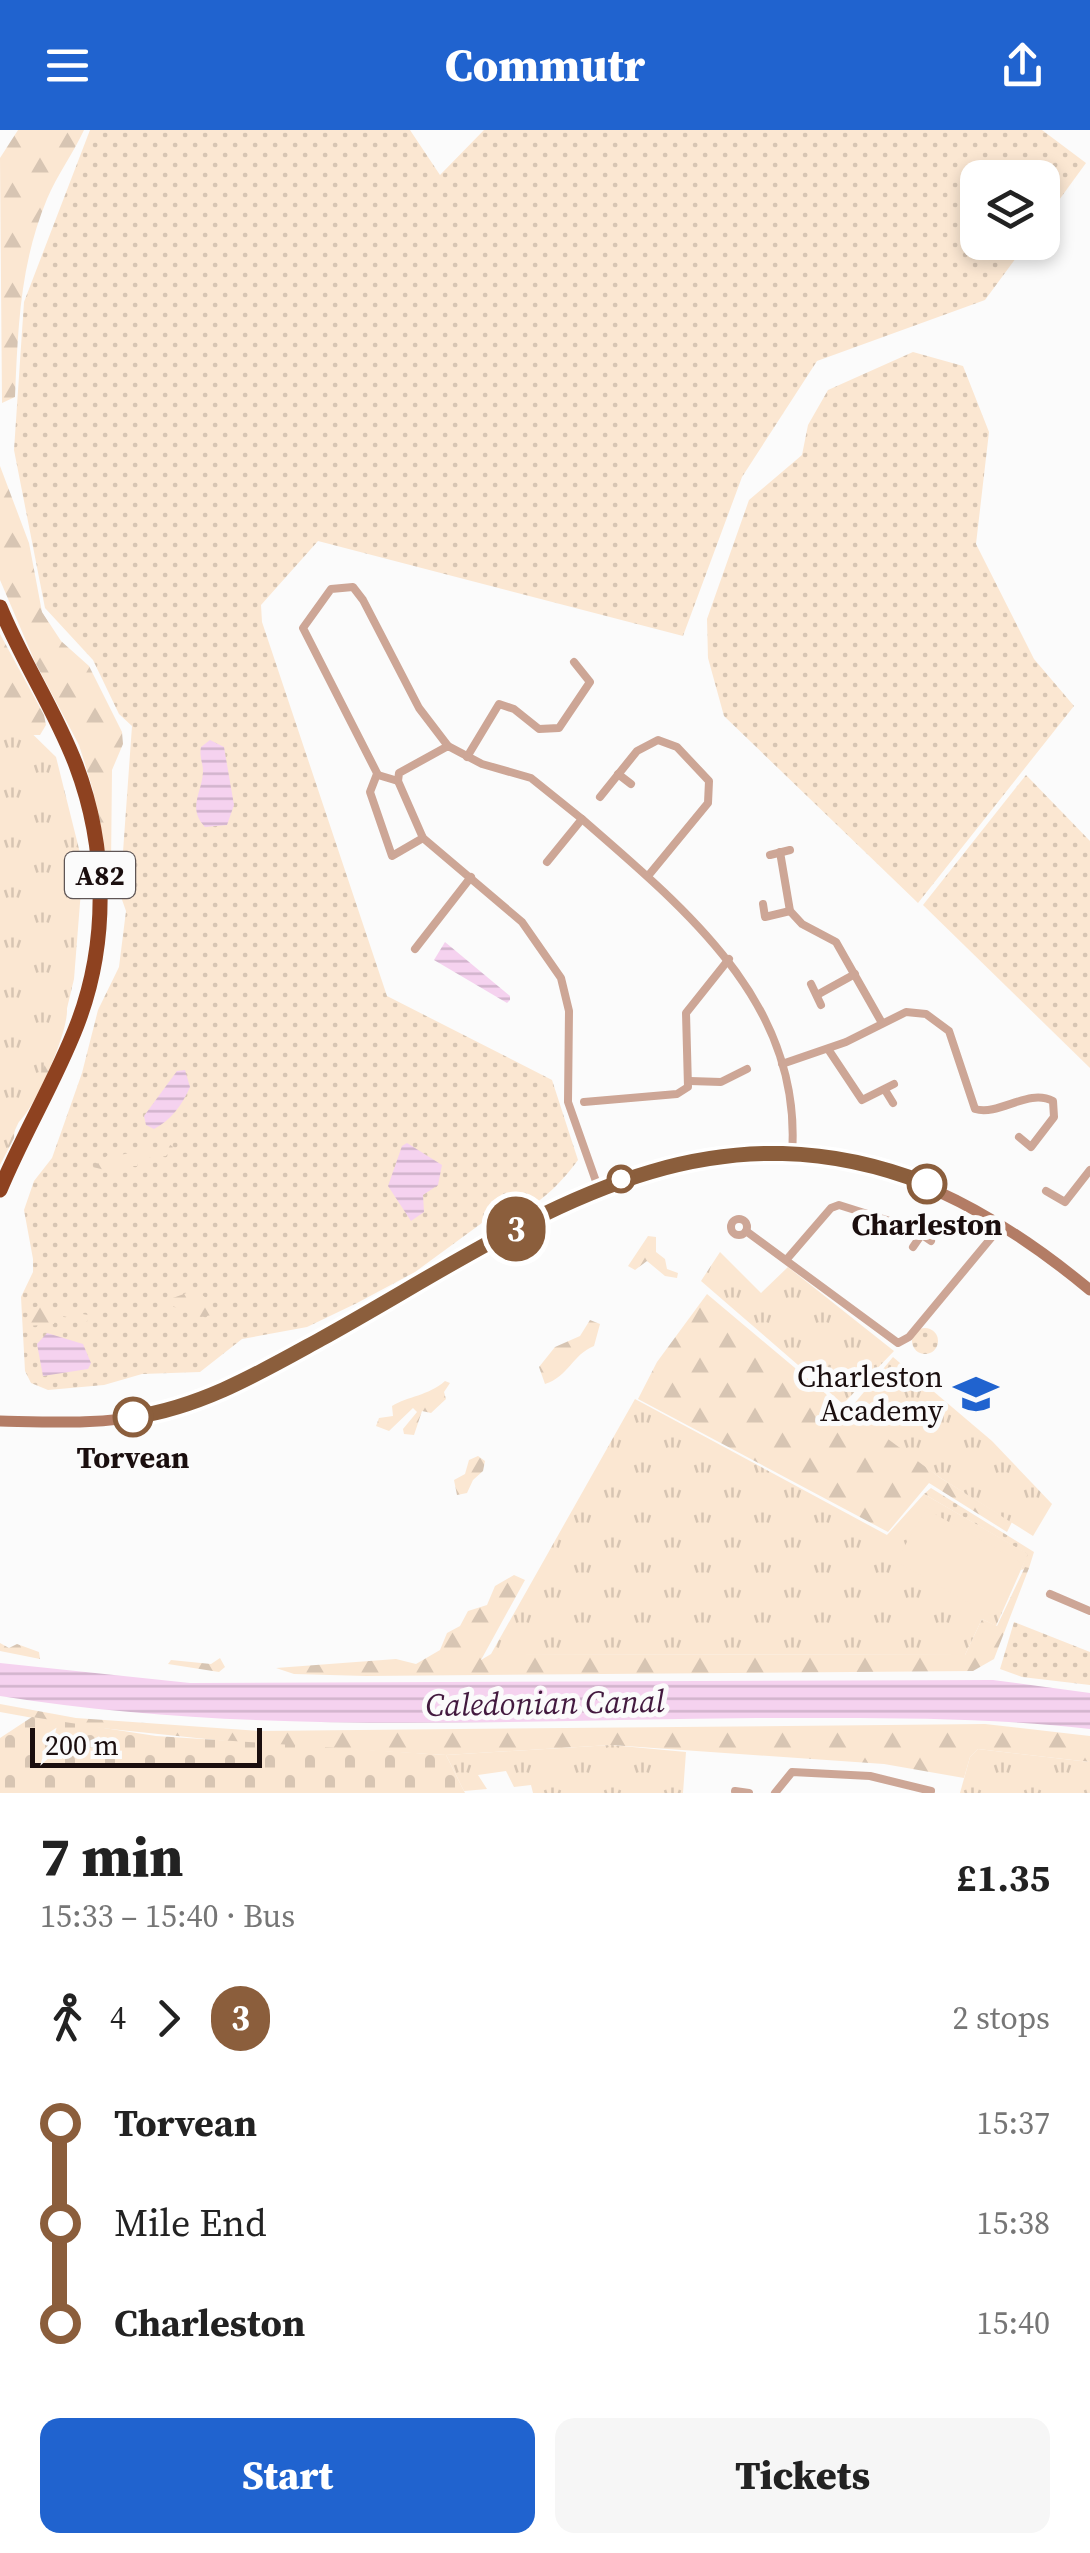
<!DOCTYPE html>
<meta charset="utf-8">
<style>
body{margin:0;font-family:"Source Serif 4",serif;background:#f6f6f6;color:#222;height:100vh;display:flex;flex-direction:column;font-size:38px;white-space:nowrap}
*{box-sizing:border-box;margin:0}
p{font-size:32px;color:#767676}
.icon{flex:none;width:55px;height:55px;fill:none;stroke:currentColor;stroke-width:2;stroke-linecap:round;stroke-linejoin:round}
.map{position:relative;height:1663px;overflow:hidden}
.drawer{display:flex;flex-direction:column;background:#fff;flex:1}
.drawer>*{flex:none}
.badge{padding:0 20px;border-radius:32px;font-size:35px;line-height:65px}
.tools{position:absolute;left:960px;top:30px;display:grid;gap:20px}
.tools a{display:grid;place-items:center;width:100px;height:100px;border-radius:20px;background:#fff;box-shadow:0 5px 15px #0003;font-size:50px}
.scale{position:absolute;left:30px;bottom:25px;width:232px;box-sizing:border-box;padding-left:10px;border:5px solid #1a0e0e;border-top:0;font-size:28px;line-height:35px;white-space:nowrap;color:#1a0e0e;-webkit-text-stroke:8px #fbfbfb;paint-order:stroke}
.map>.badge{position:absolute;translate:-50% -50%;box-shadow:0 0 0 5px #fff}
.legs{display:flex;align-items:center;gap:15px;height:110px;padding:0 40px;font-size:32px}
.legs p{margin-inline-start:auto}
.overview{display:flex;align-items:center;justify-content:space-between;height:170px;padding:0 40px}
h1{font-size:55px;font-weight:800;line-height:75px}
.cta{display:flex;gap:20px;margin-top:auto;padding:20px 40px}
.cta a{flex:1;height:115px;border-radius:20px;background:#2063cf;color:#fff;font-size:40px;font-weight:800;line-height:115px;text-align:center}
.cta a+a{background:#f6f6f6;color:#222}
ul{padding:0 40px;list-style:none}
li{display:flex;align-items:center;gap:35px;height:100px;font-size:38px}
li i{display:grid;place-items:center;width:15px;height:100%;margin:0 12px;background:currentColor}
li i::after{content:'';width:25px;height:25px;margin:-12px;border:8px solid;border-radius:50%;background:#fff}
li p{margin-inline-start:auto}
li:first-child i{background:linear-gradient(#0000 50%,currentColor 0)}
li:last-child i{background:linear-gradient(currentColor 50%,#0000 0)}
header{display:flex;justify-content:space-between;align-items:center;height:130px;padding:0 40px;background:#2063cf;color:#fff;font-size:45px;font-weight:800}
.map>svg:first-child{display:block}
.grass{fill:url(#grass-dots)}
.forest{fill:url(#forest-firs)}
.cemetery{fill:url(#cemetery-stones)}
.park{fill:url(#park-tufts)}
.garden{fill:#fbe7d2}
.water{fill:url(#water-rules)}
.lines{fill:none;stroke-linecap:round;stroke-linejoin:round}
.street{stroke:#cda696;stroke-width:8}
.secondary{stroke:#b37c65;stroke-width:11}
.highway{stroke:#8e4220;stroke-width:15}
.line-1-casing{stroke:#fff;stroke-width:22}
.line-1{stroke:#8b5e3c;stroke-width:15}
.stop-1-dot{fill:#fff;stroke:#8b5e3c;stroke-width:5}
.labels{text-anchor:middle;stroke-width:10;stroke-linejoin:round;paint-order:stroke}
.shield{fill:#fbfbfb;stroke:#5e5555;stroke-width:2.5}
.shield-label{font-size:28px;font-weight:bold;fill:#1a0e0e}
.stop-label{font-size:30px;font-weight:bold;fill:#1a0e0e;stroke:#fbfbfb}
.poi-label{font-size:30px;fill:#1a0e0e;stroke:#fbfbfb;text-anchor:end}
.water-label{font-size:32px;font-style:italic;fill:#431a3f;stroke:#fbfbfb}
</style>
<header><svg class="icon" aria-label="menu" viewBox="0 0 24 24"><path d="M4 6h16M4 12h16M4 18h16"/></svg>Commutr<svg class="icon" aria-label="share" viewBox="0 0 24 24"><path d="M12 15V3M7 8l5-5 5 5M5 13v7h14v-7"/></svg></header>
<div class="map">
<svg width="1090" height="1663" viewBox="0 0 1090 1663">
<defs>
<pattern id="grass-dots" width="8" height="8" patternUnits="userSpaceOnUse" patternTransform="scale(2.5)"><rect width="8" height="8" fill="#fbe7d2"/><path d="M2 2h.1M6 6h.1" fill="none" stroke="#d7c5b3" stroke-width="1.8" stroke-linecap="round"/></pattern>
<pattern id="forest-firs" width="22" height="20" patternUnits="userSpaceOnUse" patternTransform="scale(2.5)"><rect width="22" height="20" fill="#fbe7d2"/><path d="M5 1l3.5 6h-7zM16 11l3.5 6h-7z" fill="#d7c5b3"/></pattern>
<pattern id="cemetery-stones" width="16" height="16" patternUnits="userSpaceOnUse" patternTransform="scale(2.5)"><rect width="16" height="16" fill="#fbe7d2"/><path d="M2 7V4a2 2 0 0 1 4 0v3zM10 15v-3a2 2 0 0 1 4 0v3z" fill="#d7c5b3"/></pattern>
<pattern id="park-tufts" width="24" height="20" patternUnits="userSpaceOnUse" patternTransform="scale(2.5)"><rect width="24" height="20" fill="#fbe7d2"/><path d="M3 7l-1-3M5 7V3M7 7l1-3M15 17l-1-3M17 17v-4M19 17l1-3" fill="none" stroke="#d7c5b3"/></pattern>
<pattern id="water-rules" width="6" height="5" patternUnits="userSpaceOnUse" patternTransform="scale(2.5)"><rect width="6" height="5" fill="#f5d2ef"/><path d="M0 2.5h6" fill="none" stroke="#d1b3cc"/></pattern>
</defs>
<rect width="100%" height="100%" fill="#fbfbfb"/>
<g class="grass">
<path d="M90 0H410L440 45 484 0H1042L1086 33 1043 92 1042 48H978V112L1027 113 985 170 817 231 742 347 683 506 318 411 261 475 262 492 387 866 552 950 578 1030C556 1060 526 1089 486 1090L415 1142 357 1173 307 1197 242 1209 200 1242 142 1244 104 1255 48 1260 31 1253 25 1241 21 1167 33 1142V1129L24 1080 34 1051 52 1028 82 943 98 880 119 837 126 781 120 764 132 596 119 584 93 530 45 478 14 320 24 172Z"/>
<path d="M913 222 963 236 989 302 976 414 1034 529 1074 576 918 773 724 586 708 528 707 489 749 370 802 325 808 295 828 260Z"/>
<path d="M1026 645 1090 711V938L923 775Z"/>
<circle cx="925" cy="1211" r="13"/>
<path d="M931 1358 1034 1422 1029 1438 1021 1440 1027 1424 924 1364Z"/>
<path d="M1014 1492 1090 1522V1555L1022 1547 1000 1539Z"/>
</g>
<g class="forest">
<path d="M18 0H84C73 24 57 45 47 69 20 134 18 197 15 267L2 273 0 28Z"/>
<path d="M0 336 29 413 42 482 61 511 89 536 122 602 123 614 112 640 111 736 105 732 93 660 79 615 35 532 0 450Z"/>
<path d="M0 504 44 585 46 595 40 605H28L0 591Z"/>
<path d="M66 875C74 890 33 986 15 995L14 1008 0 1035V981Z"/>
<path d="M164 1010 173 1017 166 1026 139 1029 137 1036H125L117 1043 93 1037 113 1021 120 1025 148 1019 155 1023Z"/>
<path d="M648 1106 656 1107V1122L665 1129 667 1139 678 1143 677 1148 665 1146 647 1131 635 1140 628 1136Z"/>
<path d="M195 1160 209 1170 208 1178 217 1184 201 1187 170 1175V1169Z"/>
<path d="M707 1164 826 1264 837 1281 847 1274 939 1347 1012 1392 1007 1402 929 1353 888 1402 638 1269 657 1232Z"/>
<path d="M39 1176 88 1185 87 1192 55 1184 54 1194 28 1196 29 1179Z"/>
<path d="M590 1190 600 1194 594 1216C573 1224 568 1247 545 1254L539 1237 555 1217 580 1206Z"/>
<path d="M445 1251 450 1253 444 1262 446 1269 431 1283 422 1281 414 1305 404 1304 403 1299 417 1282 413 1278 389 1301 376 1296 379 1288 393 1286 392 1276C408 1266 428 1266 445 1251Z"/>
<path d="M478 1326 485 1331 483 1341 473 1350 467 1363 457 1365 454 1350 465 1344 469 1330Z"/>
<path d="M1025 1437 1029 1438 994 1529 973 1541 366 1546 294 1544 276 1538 396 1529 416 1534 440 1520 447 1503 460 1496 468 1481 487 1475 495 1456 514 1445 525 1450 481 1530 491 1524 965 1525 982 1489 997 1496Z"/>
<path d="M0 1513 9 1518 17 1514 39 1522 40 1529 0 1521Z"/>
<path d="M220 1528 225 1537 219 1542 168 1534 171 1530 211 1534Z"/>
<path d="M0 1574 76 1588 258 1601 985 1594 1090 1606V1632L978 1619 970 1627 964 1648 884 1634 611 1615 446 1625 254 1614 72 1595 0 1582Z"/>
</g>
<path class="cemetery" d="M32 1587 156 1606 446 1625 465 1663H0V1608Z"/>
<g class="park">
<path d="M9 581 56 627 83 735 74 849 63 895 0 1033V583Z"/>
<path d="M720 1122 761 1163 788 1137 894 1221 843 1274 701 1151Z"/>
<path d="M893 1227 992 1311 1052 1374 1033 1406 939 1347 849 1280Z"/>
<path d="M635 1269 887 1405 924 1364 1028 1424 996 1496 982 1489 965 1525 491 1524Z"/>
<path d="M611 1615 686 1622 683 1663H533L531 1655 514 1657 506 1641 478 1645 487 1659 464 1661 446 1625Z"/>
<path d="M978 1619 1090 1632V1663H960L970 1627Z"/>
</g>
<path class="garden" d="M926 1379 1020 1432 990 1485 896 1431Z"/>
<g class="water">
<path d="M210 610 224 617 234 675 227 695 205 697C187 678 202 663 203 642 203 632 199 627 201 617Z"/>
<path d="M445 812 510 866V870L507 873 434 830Z"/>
<path d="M185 940 190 957C183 974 170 991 154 999L146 995 144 986 177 941Z"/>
<path d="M407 1013 442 1035 438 1055 423 1065 424 1082 411 1091 388 1056 402 1016Z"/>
<path d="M47 1203 83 1214 91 1233 88 1239 43 1246 37 1214Z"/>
<path d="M0 1533 190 1553 993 1550 1090 1563V1599C978 1586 869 1588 757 1588 504 1590 251 1606 0 1566Z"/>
</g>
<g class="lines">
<g class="street">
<path d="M467 627 499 574 514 579 539 599 559 598 590 552 574 532"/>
<path d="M377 644 370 662 392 726 423 708"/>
<path d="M618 644 631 654"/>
<path d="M398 651 378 645 303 498 331 459 353 457 363 470 419 578 448 616"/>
<path d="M600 667 637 621 658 610 677 617 709 651 708 673 648 746"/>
<path d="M582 689 531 648 482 634 448 616 399 643 398 651 423 708 522 792 561 848 569 881 568 972 598 1057"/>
<path d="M780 722 790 781 802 794 836 812 882 893"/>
<path d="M770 725 790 720"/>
<path d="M547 732 582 689C685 779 803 873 792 1024"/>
<path d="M763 774 765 787 790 781"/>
<path d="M415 819 471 747"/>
<path d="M811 854 821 875"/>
<path d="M817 865 855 844"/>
<path d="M828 919 862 970 894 954"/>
<path d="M782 934 846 912 906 882 926 884 949 901 975 979C1000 986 1028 958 1053 971L1054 987 1031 1017 1019 1007"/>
<path d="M690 951 721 952 747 939"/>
<path d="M885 960 893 973"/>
<path d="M584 972 677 964 688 957 686 883 729 829"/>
<path d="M1046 1061 1065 1072 1090 1040"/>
<circle cx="739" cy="1097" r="8"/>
<path d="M746 1101 898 1213 909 1207 1001 1096"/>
<path d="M913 1117 922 1104"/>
<path d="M787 1129 831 1078 839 1075 912 1098 931 1111"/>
<path d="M1050 1464 1090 1481"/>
<path d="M735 1661 749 1663"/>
<path d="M775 1663 792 1642 870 1646 931 1661"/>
</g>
<path class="secondary" d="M0 1291C49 1292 102 1295 151 1284 225 1266 289 1227 356 1190 434 1147 511 1093 594 1059 784 981 940 1035 1090 1160"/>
<path class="highway" d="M0 477C22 531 55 580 76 635 107 717 109 812 77 895 55 952 23 1004 0 1060"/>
</g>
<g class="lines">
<g class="line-1-casing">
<path id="line-1" d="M133 1287C202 1277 261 1242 321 1209 518 1100 691 961 927 1054"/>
</g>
<use href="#line-1" class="line-1"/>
</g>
<defs>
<g id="school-bare" transform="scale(3.45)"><path d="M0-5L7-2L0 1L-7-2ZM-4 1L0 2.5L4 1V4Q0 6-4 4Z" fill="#2063cf" stroke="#fbfbfb" stroke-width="2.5" paint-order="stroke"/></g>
</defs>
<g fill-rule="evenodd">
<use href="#school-bare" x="976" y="1264"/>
</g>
<g class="stop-1-dot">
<circle cx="621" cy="1049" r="12"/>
<circle cx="927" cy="1054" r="18"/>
<circle cx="133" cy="1287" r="18"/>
</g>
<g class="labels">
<rect class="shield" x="65" y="722" width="70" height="46" rx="8"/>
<g class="shield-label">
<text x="100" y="755">A82</text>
</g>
<g class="stop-label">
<text x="927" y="1105">Charleston</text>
<text x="133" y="1338">Torvean</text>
</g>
<g class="poi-label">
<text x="943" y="1257">Charleston<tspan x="943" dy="34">Academy</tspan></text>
</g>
<g class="water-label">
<text transform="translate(545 1573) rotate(-1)" y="11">Caledonian Canal</text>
</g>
</g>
</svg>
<div class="tools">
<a><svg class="icon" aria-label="layers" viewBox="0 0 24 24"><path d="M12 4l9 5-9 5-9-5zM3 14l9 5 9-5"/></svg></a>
</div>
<div class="scale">200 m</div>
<b class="badge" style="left:516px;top:1099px;background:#8b5e3c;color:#fff">3</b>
</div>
<section class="drawer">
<div class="overview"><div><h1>7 min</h1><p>15:33 – 15:40 · Bus</p></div><b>£1.35</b></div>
<div class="legs"><svg class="icon" aria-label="walk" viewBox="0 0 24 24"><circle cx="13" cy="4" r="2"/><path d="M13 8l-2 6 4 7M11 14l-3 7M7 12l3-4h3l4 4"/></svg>4<svg class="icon" aria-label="forward" viewBox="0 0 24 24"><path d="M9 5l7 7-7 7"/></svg><b class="badge" style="background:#8b5e3c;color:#fff">3</b><p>2 stops</p></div>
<ul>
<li><i style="color:#8b5e3c"></i><b>Torvean</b><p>15:37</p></li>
<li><i style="color:#8b5e3c"></i><span>Mile End</span><p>15:38</p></li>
<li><i style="color:#8b5e3c"></i><b>Charleston</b><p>15:40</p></li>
</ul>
<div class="cta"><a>Start</a><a>Tickets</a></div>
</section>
